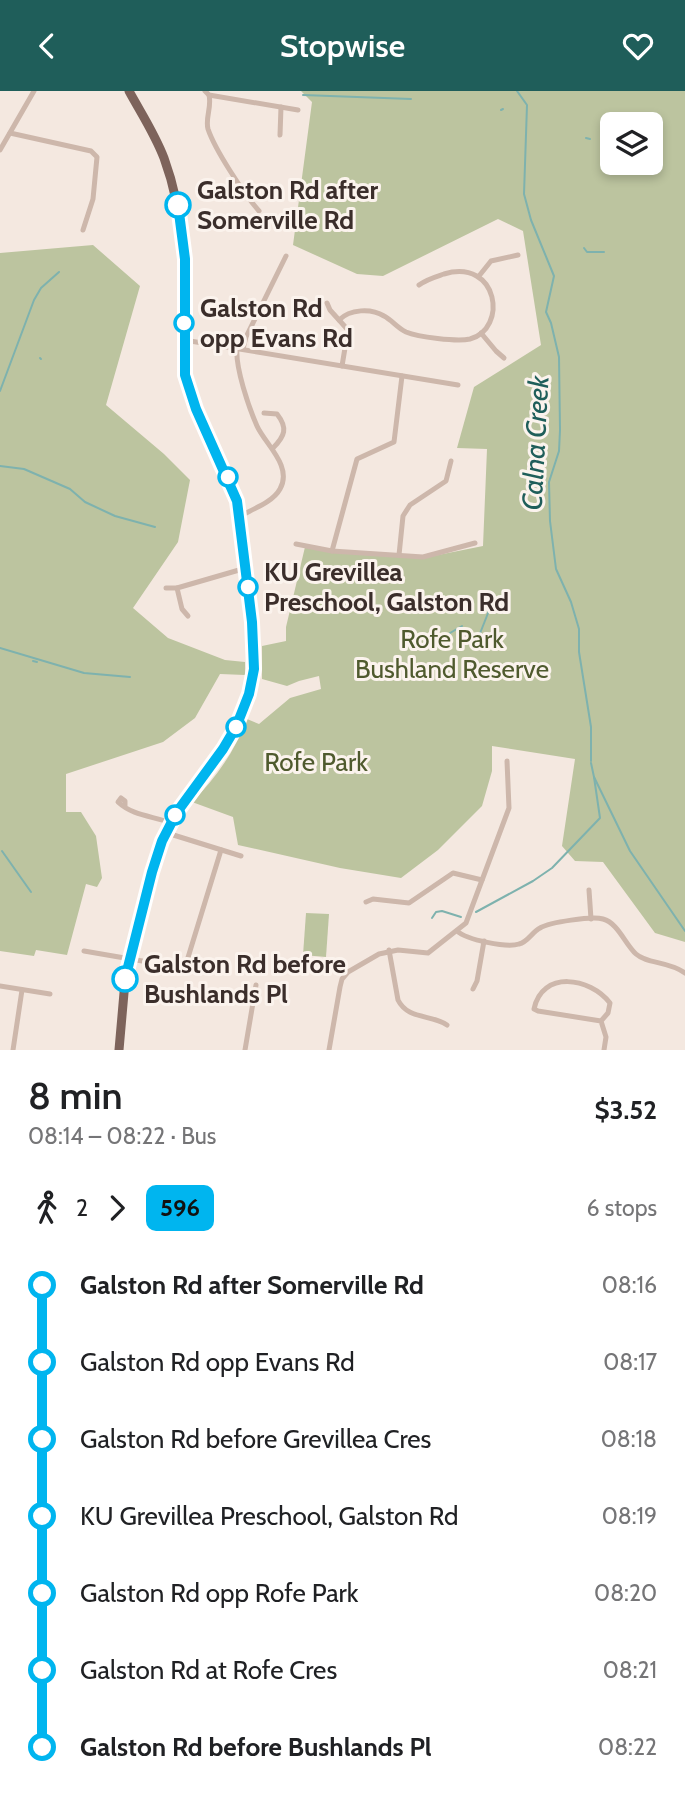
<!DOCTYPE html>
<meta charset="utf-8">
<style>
body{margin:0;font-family:Cabin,sans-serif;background:#f2f2f2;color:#202124;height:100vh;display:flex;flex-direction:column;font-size:26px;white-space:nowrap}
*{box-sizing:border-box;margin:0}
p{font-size:23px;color:#757577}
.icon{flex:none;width:38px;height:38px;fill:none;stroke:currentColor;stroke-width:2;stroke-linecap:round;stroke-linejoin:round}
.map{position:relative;height:959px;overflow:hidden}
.sheet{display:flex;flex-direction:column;background:#fff;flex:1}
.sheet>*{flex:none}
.badge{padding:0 14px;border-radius:10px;font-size:24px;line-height:46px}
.buttons{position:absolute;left:600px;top:21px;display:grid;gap:14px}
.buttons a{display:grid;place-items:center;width:63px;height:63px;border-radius:10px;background:#fff;box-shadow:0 4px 10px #0003;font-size:35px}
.map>.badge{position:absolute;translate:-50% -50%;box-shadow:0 0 0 4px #fff}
.legs{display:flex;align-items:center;gap:10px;height:77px;padding:0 28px;font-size:23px}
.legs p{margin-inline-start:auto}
.overview{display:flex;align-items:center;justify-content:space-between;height:119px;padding:0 28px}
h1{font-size:38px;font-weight:600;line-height:52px}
ul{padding:0 28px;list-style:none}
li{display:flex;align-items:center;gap:24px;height:77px;font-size:26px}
li i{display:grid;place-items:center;width:10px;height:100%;margin:0 9px;background:currentColor}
li i::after{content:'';width:18px;height:18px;margin:-9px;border:5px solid;border-radius:50%;background:#fff}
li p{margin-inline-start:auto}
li:first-child i{background:linear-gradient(#0000 50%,currentColor 0)}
li:last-child i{background:linear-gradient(currentColor 50%,#0000 0)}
header{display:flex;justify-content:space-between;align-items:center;height:91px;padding:0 28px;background:#1f5e5a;color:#fff;font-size:32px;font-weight:600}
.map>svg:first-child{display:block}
.green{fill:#bcc49f;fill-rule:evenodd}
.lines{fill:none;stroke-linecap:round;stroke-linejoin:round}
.stream{stroke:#7eb2ae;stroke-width:2}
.minor{stroke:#cdb7ab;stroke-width:5}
.primary{stroke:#7d635b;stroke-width:9}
.line-1-casing{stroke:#fff;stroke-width:16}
.line-1{stroke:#00b5ef;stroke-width:10}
.stop-1-dot{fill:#fff;stroke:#00b5ef;stroke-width:3.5}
.labels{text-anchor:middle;stroke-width:6;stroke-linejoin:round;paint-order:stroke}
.stop-label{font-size:26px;font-weight:bold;fill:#3b2e2b;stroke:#fbf3ed;text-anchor:start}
.park-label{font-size:26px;fill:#4f5a2e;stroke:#fbf3ed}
.water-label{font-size:28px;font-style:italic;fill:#1f5e5a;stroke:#fbf3ed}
</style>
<header><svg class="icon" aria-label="back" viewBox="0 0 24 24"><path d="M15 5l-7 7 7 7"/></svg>Stopwise<svg class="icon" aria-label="heart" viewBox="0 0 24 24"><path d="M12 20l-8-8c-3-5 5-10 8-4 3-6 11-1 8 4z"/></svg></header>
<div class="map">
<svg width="685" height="959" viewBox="0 0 685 959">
<rect width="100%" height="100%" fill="#f4e8e0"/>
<g class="green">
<path d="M301 0H685V851L655 842 603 771 575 770 562 755 575 668 492 655V680L482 715 438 759 401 787 340 777 238 754 233 726 192 711C216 687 235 660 247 628L259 633 290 607 321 598 319 585 299 590 287 595 262 588V555L286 550V536L305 456 423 467 483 455 487 358 457 357 474 296 541 254 523 140 498 128 383 185 357 183 293 154 312 11ZM612 33H651V72H612Z"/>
<path d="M93 154 140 195 106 314 164 363 190 389 178 451 133 517 168 547 225 569 245 571V584L220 583 195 627 163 651 66 683V721H81L96 745 102 787 97 796 86 793 67 864 36 859 34 865 0 860V162Z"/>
<path d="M306 822 329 823 326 866 303 864Z"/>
</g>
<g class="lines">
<g class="stream">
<path d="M517 0 527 14 524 103 531 129 554 185 546 221 551 232 559 266 560 339 559 360 549 391 550 430 556 478 571 511 579 538V561L591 636V670"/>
<path d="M303 4 411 8"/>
<path d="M501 19 503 18"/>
<path d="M586 47 590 48"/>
<path d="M584 157 587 161H604"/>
<path d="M40 267 41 268"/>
<path d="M0 300 34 209 41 197 59 181"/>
<path d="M0 375 24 378 70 398 85 411 115 425 155 436"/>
<path d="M450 542 462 535"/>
<path d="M475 555 494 507"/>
<path d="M0 557 84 582 130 586"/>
<path d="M33 570 37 571"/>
<path d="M360 582 373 574"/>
<path d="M591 672 594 686 630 760 685 840"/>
<path d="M2 760 31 801"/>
<path d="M476 821 533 790 552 777 600 727 594 686"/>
<path d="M432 827 436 821 442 820 461 826"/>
</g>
<g class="minor">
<path d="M205 0 209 4 298 19"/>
<path d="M209 4C212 16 205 27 208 38 215 59 244 103 259 120"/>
<path d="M10 42 91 60 97 66 93 108 83 139"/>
<path d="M280 44 281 16"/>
<path d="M0 59 34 0"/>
<path d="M479 185 491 170 518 164"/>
<path d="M327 212 330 219 348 239 342 275"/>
<path d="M339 229C350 218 371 217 384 225 392 229 397 237 406 241 418 246 457 251 470 248 508 238 499 167 444 183 435 186 427 188 419 194"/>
<path d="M481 242 496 260 504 267"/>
<path d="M184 249 458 294"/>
<path d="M237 257C235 276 249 317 257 335 265 353 293 375 280 398 273 411 253 418 240 425"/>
<path d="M243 258 246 246 286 165"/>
<path d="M264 322 277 323C288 337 285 345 273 357"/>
<path d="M296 453 332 460 423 466 475 452"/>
<path d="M332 460 357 368 394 351 402 285"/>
<path d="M399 464 403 425 410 414 446 390 451 370"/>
<path d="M166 497H177"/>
<path d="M188 525 182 518 177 497 246 477"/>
<path d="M125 716V710L121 707 118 711C133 725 153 725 171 732"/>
<path d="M167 742 241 765"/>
<path d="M589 799 591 828"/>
<path d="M366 811 373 808 409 812 453 782 482 789"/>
<path d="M457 840C467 849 507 857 519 853 528 851 532 841 540 837 550 831 592 825 603 828 618 832 625 853 636 863 647 873 669 870 685 882"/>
<path d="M389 859 398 909C408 929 431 923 447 934"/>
<path d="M84 860 177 876 186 873 221 759"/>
<path d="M0 895 50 903"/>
<path d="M473 898 477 890 484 850"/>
<path d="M601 930 608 922 610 912C590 886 542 879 534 918L538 920 601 930 606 946 604 959"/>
<path d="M13 959 22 899"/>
<path d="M245 959 256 894"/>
<path d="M329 959 340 896 342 888 348 881 379 863 398 859 428 862 466 832 509 717 507 670"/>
</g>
<path class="primary" d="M119 959 126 879 158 761 177 721 223 658 236 636 253 588 252 531 237 410 192 307 183 268C184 197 189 135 164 67 155 43 141 22 129 0"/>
</g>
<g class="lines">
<g class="line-1-casing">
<path id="line-1" d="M125 888 152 781 162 750 177 721 223 658 236 636 249 603 254 578 252 531 237 410 196 318 185 284V168L178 114"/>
</g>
<use href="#line-1" class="line-1"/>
</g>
<g class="stop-1-dot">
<circle cx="178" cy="114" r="12"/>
<circle cx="184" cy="232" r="9"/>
<circle cx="228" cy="386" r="9"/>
<circle cx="248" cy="496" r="9"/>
<circle cx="236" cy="636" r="9"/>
<circle cx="175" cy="724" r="9"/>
<circle cx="125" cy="888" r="12"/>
</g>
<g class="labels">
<g class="stop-label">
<text x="197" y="108">Galston Rd after<tspan x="197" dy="30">Somerville Rd</tspan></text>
<text x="200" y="226">Galston Rd<tspan x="200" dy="30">opp Evans Rd</tspan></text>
<text x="264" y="490">KU Grevillea<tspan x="264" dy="30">Preschool, Galston Rd</tspan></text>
<text x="144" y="882">Galston Rd before<tspan x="144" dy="30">Bushlands Pl</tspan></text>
</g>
<g class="park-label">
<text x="452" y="557">Rofe Park<tspan x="452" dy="30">Bushland Reserve</tspan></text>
<text x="316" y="680">Rofe Park</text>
</g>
<g class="water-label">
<text transform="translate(535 352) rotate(-87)" y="10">Calna Creek</text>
</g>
</g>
</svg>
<div class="buttons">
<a><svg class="icon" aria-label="layers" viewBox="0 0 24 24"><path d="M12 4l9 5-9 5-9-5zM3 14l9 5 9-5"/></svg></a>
</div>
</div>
<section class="sheet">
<div class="overview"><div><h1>8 min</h1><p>08:14 – 08:22 · Bus</p></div><b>$3.52</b></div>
<div class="legs"><svg class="icon" aria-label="walk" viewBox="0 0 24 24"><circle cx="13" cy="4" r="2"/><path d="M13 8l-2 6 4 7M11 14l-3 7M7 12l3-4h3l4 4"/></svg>2<svg class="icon" aria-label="forward" viewBox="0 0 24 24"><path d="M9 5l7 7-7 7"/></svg><b class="badge" style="background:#00b5ef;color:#111">596</b><p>6 stops</p></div>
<ul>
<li><i style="color:#00b5ef"></i><b>Galston Rd after Somerville Rd</b><p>08:16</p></li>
<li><i style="color:#00b5ef"></i><span>Galston Rd opp Evans Rd</span><p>08:17</p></li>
<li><i style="color:#00b5ef"></i><span>Galston Rd before Grevillea Cres</span><p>08:18</p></li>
<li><i style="color:#00b5ef"></i><span>KU Grevillea Preschool, Galston Rd</span><p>08:19</p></li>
<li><i style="color:#00b5ef"></i><span>Galston Rd opp Rofe Park</span><p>08:20</p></li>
<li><i style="color:#00b5ef"></i><span>Galston Rd at Rofe Cres</span><p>08:21</p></li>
<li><i style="color:#00b5ef"></i><b>Galston Rd before Bushlands Pl</b><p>08:22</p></li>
</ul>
</section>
